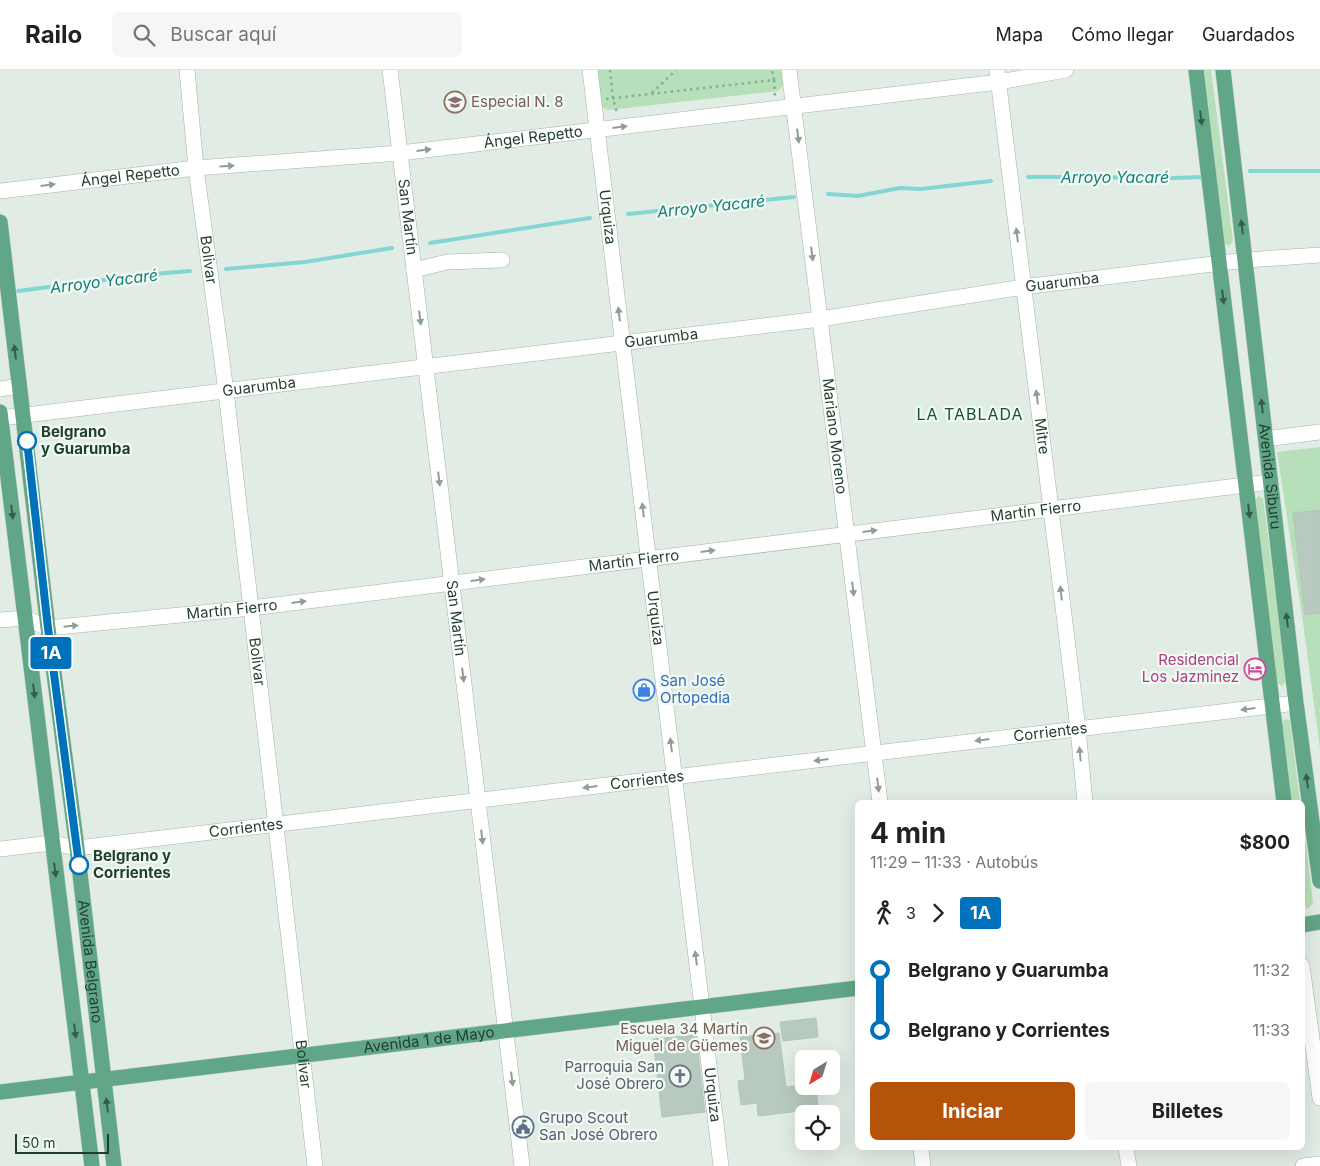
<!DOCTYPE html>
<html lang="es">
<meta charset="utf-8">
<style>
body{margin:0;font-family:Inter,sans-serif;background:#f6f6f6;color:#222;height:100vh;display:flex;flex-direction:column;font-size:19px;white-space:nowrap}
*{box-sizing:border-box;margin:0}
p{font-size:16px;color:#767676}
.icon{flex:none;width:28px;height:28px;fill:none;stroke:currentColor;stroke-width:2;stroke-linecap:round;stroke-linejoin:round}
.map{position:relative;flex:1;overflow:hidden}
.sheet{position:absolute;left:855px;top:730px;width:450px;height:350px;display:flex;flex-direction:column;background:#fff;border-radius:8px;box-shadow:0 5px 20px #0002}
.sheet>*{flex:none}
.badge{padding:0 10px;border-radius:4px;font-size:18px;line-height:32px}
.needle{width:32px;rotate:218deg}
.buttons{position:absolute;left:795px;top:980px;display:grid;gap:10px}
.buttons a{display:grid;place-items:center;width:45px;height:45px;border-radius:8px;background:#fff;box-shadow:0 5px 20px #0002;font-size:25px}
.scale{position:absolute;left:15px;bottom:12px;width:94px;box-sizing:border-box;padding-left:5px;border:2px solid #1f3e2f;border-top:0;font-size:14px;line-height:18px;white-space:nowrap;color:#1f3e2f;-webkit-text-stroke:4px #f1f9f3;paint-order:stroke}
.map>.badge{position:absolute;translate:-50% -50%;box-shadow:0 0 0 2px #fff}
.legs{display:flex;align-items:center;gap:8px;height:55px;padding:0 15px;font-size:16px}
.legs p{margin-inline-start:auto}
.summary{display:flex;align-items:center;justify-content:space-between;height:85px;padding:0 15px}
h1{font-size:28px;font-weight:700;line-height:38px}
.action{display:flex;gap:10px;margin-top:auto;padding:10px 15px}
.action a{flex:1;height:58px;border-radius:8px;background:#b45309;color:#fff;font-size:20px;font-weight:700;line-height:58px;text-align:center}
.action a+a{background:#f6f6f6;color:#222}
ul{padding:0 15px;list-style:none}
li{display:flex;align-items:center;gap:18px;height:60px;font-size:19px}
li i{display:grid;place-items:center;width:8px;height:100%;margin:0 6px;background:currentColor}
li i::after{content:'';width:12px;height:12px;margin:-6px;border:4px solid;border-radius:50%;background:#fff}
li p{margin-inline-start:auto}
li:first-child i{background:linear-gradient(#0000 50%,currentColor 0)}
li:last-child i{background:linear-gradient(currentColor 50%,#0000 0)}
header{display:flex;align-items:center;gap:30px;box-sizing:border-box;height:70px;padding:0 25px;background:#fff;border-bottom:1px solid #e0e0e0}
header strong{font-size:24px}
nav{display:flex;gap:28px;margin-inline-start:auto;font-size:18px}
.search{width:350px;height:45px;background:#f6f6f6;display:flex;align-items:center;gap:12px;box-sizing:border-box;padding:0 18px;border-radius:8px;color:#767676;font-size:19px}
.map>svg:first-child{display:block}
.green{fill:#b7dfb9}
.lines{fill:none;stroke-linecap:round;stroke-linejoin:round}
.stream{stroke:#83d6d2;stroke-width:4}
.building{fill:#b8cabf;stroke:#b2c6ba}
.minor-casing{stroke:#a2b4aa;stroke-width:16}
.major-casing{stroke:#c0c9c5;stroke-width:16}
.path{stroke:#7eb397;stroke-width:2.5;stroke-dasharray:2.5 4;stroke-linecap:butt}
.minor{stroke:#fff;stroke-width:15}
.major{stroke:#61a686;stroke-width:15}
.oneway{fill:#335d49}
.oneway2{fill:#8f9e97}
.line-1-casing{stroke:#fff;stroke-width:11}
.line-1{stroke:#0072bc;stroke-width:8}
.stop-1-dot{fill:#fff;stroke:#0072bc;stroke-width:2.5}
.labels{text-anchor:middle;stroke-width:4.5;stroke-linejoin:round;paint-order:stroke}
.education-label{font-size:15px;fill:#785e54;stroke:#f1f9f3;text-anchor:start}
.street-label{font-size:15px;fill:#1f3e2f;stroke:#f1f9f3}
.stop-label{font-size:15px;font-weight:bold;fill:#1f3e2f;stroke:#f1f9f3;text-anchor:start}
.hotel-label{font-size:15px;fill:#b23c85;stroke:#f1f9f3;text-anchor:end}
.shop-label{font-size:15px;fill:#366cbe;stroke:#f1f9f3;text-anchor:start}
.worship-label{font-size:15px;fill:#5b616d;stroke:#f1f9f3;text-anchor:end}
.service-label{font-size:15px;fill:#4e5e75;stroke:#f1f9f3;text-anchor:start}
.water-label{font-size:16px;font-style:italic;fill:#147f7b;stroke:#f1f9f3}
.neighbourhood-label{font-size:16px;letter-spacing:1px;fill:#195238;stroke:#f1f9f3}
</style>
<header>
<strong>Railo</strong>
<div class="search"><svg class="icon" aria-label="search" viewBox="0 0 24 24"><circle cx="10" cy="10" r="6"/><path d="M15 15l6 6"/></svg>Buscar aquí</div>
<nav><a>Mapa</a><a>Cómo llegar</a><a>Guardados</a></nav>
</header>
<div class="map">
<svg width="1320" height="1096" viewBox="0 0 1320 1096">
<rect width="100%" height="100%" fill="#e0ece4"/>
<g class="green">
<path d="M594 0H784L786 12 778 21 608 40 601 36Z"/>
<path d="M1203 0H1211L1233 171 1229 176 1223 173Z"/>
<path d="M1320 377V679L1303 552 1277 382Z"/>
<path d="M1258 426 1263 428 1287 611 1282 616 1276 612 1255 431Z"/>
<path d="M1285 649 1290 650 1300 732H1291L1281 654Z"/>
<path d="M1303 751 1313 833 1308 839 1303 835Z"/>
</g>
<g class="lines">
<g class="stream">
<path d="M1250 101H1320"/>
<path d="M1028 107H1104L1148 109 1202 107"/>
<path d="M828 124 858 126 900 118 921 119 991 111"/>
<path d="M628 144 794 127"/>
<path d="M430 173 590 148"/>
<path d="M226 199 305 192 392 178"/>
<path d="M18 221 142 205 190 201"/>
</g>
</g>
<g class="building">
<path d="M1320 440V543L1305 545 1293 443Z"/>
<path d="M816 948 818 967 783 971 780 952Z"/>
<path d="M779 963 786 1017 804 1015V1016H816L818 1039 758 1046 757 1033 741 1035 738 1011 745 1010 740 967Z"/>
<path d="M696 965 705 1042 662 1047 653 969Z"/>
</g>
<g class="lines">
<g class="minor-casing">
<g id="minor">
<path id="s1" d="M187 0 196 98 226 321 315 1096"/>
<path id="s2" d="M390 0 522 1096"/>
<path id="s3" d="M590 0 721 1096"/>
<path id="s4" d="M789 0 880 732"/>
<path id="s5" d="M997 0 1078 659 1085 732"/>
<path id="s6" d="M0 121 196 98 400 83 999 12 1066 0"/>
<path d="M414 200 447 192 502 190"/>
<path d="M0 319 19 316"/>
<path id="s7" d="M1 348 820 249 1023 217 1246 190 1320 185"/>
<path d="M1265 369 1320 362"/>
<path id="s8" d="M0 550 25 548 48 558 251 538 1270 412"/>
<path id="s9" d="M0 779 52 773 77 778 1296 633"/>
<path d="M1302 896 1320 1028"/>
<path d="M921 1078 923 1096"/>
<path d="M1126 1078 1129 1096"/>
<path d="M1303 1096 1320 1094"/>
</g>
</g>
<g class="major-casing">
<g id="major">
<path d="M1196 0 1284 732"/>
<path id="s10" d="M1223 0 1296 633 1320 811"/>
<path id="s11" d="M0 152 48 558 77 778 114 1096"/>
<path d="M0 342 92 1096"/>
<path d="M1302 855 1320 852"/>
<path id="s12" d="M0 1022 858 918"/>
</g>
</g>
<g class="path">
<path d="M610 0 613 29 617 43"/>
<path d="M774 10 775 27"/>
<path d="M652 23 676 0"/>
<path d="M606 29 774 10 772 0"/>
</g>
<use href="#minor" class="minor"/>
<use href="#major" class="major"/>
</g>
<defs><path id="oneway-solid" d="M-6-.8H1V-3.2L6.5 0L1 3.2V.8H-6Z" transform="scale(1.25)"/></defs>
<g class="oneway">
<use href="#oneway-solid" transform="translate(1201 48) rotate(83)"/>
<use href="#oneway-solid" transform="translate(1242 157) rotate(-97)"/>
<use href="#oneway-solid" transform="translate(1223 227) rotate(83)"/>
<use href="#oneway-solid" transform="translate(15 282) rotate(-97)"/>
<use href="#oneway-solid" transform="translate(1262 336) rotate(-96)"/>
<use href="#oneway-solid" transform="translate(1249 441) rotate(83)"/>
<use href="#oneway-solid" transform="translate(12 442) rotate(83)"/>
<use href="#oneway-solid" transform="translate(1287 550) rotate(-97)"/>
<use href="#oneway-solid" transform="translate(34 621) rotate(83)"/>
<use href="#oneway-solid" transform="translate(1307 711) rotate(-98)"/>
<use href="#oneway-solid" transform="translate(55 800) rotate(83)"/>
<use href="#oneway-solid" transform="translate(75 961) rotate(83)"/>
<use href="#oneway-solid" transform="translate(107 1035) rotate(-97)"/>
</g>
<g class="oneway2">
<use href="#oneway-solid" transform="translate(620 57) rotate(-7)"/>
<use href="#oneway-solid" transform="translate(798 66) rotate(82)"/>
<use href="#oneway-solid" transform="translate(424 80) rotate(-7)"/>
<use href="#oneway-solid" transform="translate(227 96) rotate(-4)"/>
<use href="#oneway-solid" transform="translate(48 115) rotate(-7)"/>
<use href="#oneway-solid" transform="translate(1017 165) rotate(-97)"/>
<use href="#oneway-solid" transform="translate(812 184) rotate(83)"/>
<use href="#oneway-solid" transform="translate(619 244) rotate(-97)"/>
<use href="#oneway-solid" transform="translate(420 248) rotate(83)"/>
<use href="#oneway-solid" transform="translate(1037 327) rotate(-97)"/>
<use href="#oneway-solid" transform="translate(439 409) rotate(83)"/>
<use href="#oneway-solid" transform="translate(643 440) rotate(-97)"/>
<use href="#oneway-solid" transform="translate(870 461) rotate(-7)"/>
<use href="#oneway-solid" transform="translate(708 481) rotate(-7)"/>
<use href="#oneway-solid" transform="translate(478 510) rotate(-7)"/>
<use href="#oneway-solid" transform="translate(853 519) rotate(83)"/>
<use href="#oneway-solid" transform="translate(1061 523) rotate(-97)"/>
<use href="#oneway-solid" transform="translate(299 532) rotate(-7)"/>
<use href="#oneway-solid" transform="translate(71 556) rotate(-6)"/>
<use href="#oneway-solid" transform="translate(463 605) rotate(83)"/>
<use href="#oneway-solid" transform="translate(1248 639) rotate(173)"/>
<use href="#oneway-solid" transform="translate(982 670) rotate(173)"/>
<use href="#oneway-solid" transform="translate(671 675) rotate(-97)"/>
<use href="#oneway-solid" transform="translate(1080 684) rotate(-95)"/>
<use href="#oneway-solid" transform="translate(821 690) rotate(173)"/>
<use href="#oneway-solid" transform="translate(878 715) rotate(83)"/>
<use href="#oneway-solid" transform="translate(590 717) rotate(173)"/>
<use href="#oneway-solid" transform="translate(482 767) rotate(83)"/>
<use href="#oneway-solid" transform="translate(696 888) rotate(-97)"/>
<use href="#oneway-solid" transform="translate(512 1009) rotate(83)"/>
</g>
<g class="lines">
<g class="line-1-casing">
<path id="line-1" d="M27 371 48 558 79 795"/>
</g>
<use href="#line-1" class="line-1"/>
</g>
<defs>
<g id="school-ring" transform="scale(1.125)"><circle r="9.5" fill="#f1f9f3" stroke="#8d6e63" stroke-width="1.5"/><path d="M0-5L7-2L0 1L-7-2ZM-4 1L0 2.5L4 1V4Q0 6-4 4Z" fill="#8d6e63"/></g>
<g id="hotel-ring" transform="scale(1.125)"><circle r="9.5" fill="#f1f9f3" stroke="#d1479c" stroke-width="1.5"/><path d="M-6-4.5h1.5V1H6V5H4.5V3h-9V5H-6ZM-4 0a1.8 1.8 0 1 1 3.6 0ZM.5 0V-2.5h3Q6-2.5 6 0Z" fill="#d1479c"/></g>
<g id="shop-ring" transform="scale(1.125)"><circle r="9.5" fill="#f1f9f3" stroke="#3f7fe0" stroke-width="1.5"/><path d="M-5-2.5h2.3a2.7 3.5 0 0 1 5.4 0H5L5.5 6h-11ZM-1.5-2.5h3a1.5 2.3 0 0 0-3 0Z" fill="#3f7fe0"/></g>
<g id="church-ring" transform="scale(1.125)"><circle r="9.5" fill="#f1f9f3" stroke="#6b7280" stroke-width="1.5"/><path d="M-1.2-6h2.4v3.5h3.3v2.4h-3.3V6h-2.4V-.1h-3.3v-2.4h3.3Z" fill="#6b7280"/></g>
<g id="civic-ring" transform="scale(1.125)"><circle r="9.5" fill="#f1f9f3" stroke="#5c6f8a" stroke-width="1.5"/><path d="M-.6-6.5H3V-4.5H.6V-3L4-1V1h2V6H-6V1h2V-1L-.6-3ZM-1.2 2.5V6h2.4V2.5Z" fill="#5c6f8a"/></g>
</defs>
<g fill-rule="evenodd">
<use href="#school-ring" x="455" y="32"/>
<use href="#hotel-ring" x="1255" y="599"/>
<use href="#shop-ring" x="644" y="620"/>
<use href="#school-ring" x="764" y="968"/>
<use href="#church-ring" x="680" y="1006"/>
<use href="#civic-ring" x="523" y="1057"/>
</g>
<g class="stop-1-dot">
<circle cx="27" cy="371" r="9"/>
<circle cx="79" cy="795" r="9"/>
</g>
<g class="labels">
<g class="education-label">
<text x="471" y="37">Especial N. 8</text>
<text x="748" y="964" text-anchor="end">Escuela 34 Martín<tspan x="748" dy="17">Miguel de Güemes</tspan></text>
</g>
<g class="street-label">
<text dy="5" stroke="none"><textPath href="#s6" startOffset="536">Ángel Repetto</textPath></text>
<text dy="5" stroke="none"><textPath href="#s6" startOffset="131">Ángel Repetto</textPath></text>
<text dy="5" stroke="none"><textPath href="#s2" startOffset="148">San Martín</textPath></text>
<text dy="5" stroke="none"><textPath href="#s3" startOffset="148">Urquiza</textPath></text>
<text dy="5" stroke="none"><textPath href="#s1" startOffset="191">Bolivar</textPath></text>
<text dy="5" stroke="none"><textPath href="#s7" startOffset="1070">Guarumba</textPath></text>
<text dy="5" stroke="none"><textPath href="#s7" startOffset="665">Guarumba</textPath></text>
<text dy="5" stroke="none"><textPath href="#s7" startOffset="260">Guarumba</textPath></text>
<text dy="5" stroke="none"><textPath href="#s4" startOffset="369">Mariano Moreno</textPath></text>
<text dy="5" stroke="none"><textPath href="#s5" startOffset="369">Mitre</textPath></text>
<text dy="5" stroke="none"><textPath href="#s10" startOffset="409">Avenida Siburu</textPath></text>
<text dy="5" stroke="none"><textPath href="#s8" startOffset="1045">Martín Fierro</textPath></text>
<text dy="5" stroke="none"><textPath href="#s8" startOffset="640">Martín Fierro</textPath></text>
<text dy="5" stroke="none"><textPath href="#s8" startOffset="235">Martín Fierro</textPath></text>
<text dy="5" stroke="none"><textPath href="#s2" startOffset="552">San Martín</textPath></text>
<text dy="5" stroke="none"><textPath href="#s3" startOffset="552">Urquiza</textPath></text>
<text dy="5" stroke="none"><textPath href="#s1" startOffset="596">Bolivar</textPath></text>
<text dy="5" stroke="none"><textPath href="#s9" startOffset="1058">Corrientes</textPath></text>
<text dy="5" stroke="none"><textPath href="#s9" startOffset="652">Corrientes</textPath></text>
<text dy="5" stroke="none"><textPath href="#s9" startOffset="248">Corrientes</textPath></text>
<text dy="5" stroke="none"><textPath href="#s11" startOffset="745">Avenida Belgrano</textPath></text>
<text dy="5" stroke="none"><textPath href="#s12" startOffset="432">Avenida 1 de Mayo</textPath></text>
<text dy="5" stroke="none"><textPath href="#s1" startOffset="1001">Bolivar</textPath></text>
<text dy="5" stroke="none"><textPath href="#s3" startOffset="1032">Urquiza</textPath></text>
</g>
<g class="stop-label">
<text x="41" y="367">Belgrano<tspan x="41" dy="17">y Guarumba</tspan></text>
<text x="93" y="791">Belgrano y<tspan x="93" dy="17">Corrientes</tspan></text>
</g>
<g class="hotel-label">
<text x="1239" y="595">Residencial<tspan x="1239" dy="17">Los Jazminez</tspan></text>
</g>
<g class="shop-label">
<text x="660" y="616">San José<tspan x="660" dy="17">Ortopedia</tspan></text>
</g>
<g class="worship-label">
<text x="664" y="1002">Parroquia San<tspan x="664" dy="17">José Obrero</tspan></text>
</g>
<g class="service-label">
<text x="539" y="1053">Grupo Scout<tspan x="539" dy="17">San José Obrero</tspan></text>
</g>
<g class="water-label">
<text x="1115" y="113">Arroyo Yacaré</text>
<text transform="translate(711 136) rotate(-6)" y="6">Arroyo Yacaré</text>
<text transform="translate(104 211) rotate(-7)" y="6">Arroyo Yacaré</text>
</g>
<g class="neighbourhood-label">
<text x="970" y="350">LA TABLADA</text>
</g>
</g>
</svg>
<div class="buttons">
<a><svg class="needle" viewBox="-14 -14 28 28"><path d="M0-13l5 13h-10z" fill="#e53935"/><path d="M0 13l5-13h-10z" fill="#767676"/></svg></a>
<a><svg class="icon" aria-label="locate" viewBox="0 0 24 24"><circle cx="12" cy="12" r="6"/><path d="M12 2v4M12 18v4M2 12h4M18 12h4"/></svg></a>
</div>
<div class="scale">50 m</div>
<b class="badge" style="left:51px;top:583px;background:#0072bc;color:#fff">1A</b>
<section class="sheet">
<div class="summary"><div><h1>4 min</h1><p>11:29 – 11:33 · Autobús</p></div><b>$800</b></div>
<div class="legs"><svg class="icon" aria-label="walk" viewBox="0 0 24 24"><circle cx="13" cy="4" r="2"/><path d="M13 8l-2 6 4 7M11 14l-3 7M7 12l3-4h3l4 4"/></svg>3<svg class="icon" aria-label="forward" viewBox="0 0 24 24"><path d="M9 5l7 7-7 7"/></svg><b class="badge" style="background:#0072bc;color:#fff">1A</b></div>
<ul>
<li><i style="color:#0072bc"></i><b>Belgrano y Guarumba</b><p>11:32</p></li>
<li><i style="color:#0072bc"></i><b>Belgrano y Corrientes</b><p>11:33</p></li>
</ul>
<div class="action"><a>Iniciar</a><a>Billetes</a></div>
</section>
</div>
